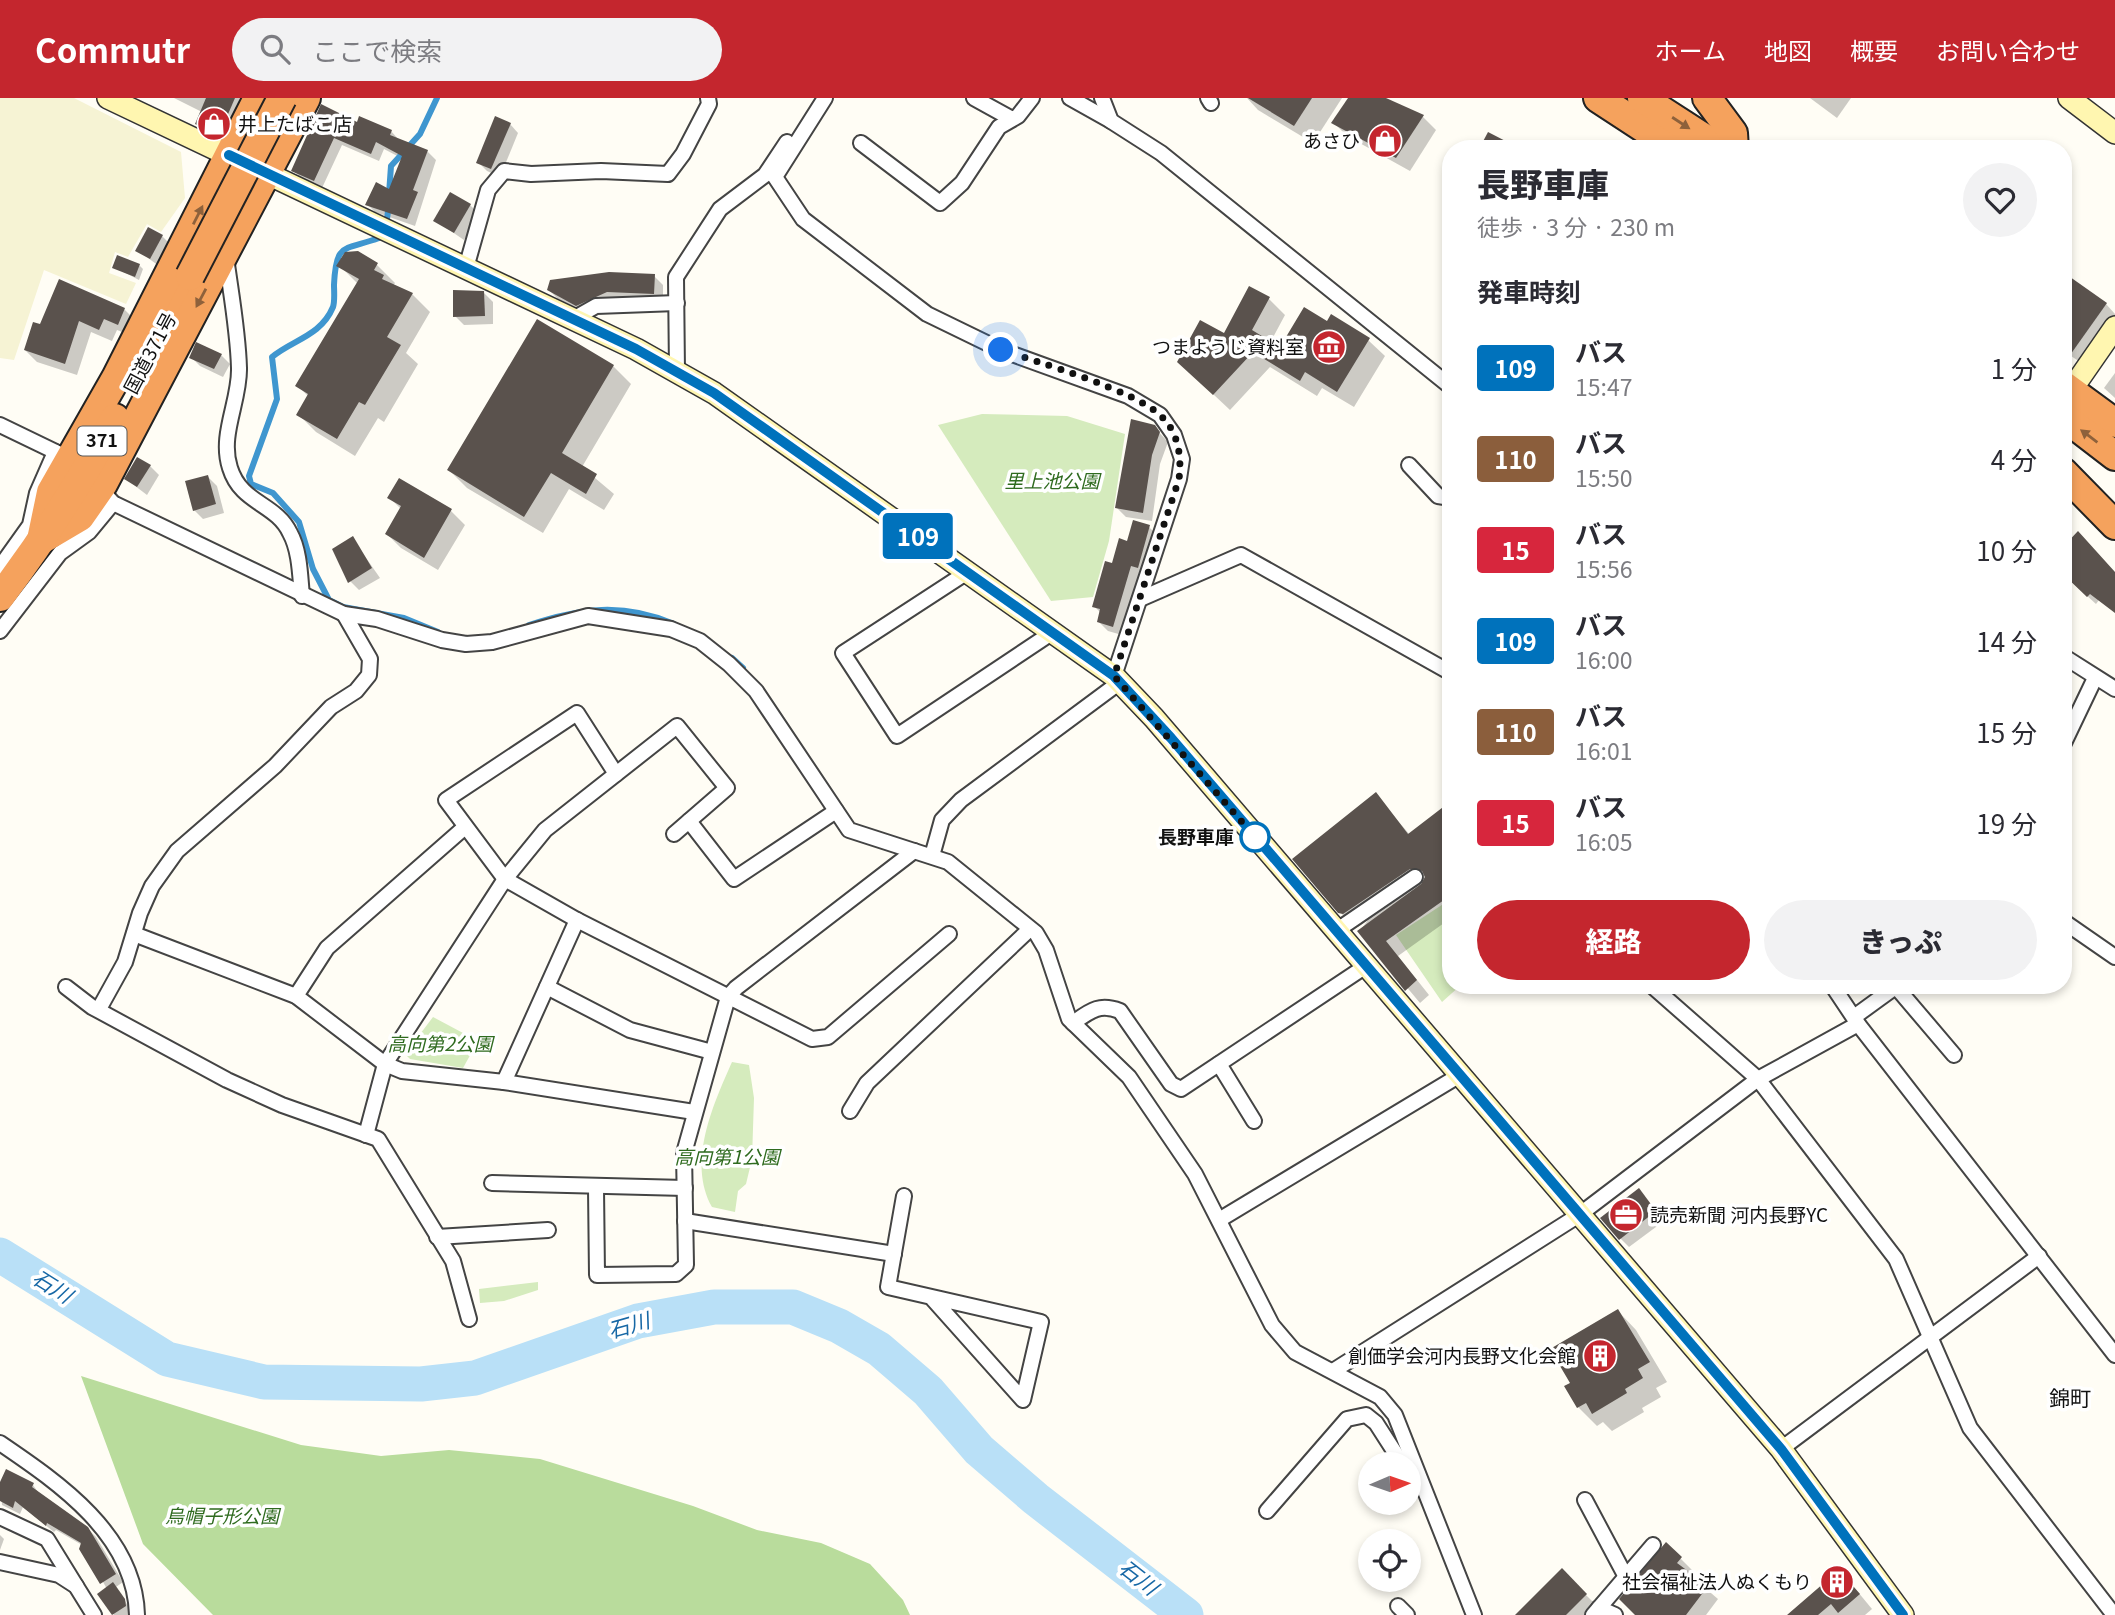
<!DOCTYPE html>
<html lang="ja">
<meta charset="utf-8">
<style>
body{margin:0;font-family:Georgia,"Noto Sans JP",serif;background:#f2f2f3;color:#2b2b33;height:100vh;display:flex;flex-direction:column;font-size:26px;white-space:nowrap}
*{box-sizing:border-box;margin:0}
p{font-size:23px;color:#7c7c81}
.icon{flex:none;width:38px;height:38px;fill:none;stroke:currentColor;stroke-width:2;stroke-linecap:round;stroke-linejoin:round}
.map{position:relative;flex:1;overflow:hidden}
.sheet{position:absolute;left:1442px;top:42px;width:630px;height:854px;display:flex;flex-direction:column;background:#fff;border-radius:28px;box-shadow:0 4px 10px #0003}
.sheet>*{flex:none}
.badge{padding:0 14px;border-radius:5px;font-size:24px;line-height:46px}
.needle{width:46px;rotate:88deg}
.controls{position:absolute;left:1358px;top:1354px;display:grid;gap:14px}
.controls a{display:grid;place-items:center;width:63px;height:63px;border-radius:50%;background:#fff;box-shadow:0 4px 10px #0003;font-size:35px}
.you{position:absolute;width:35px;height:35px;margin:-18px;border:5px solid #fff;border-radius:50%;background:#1a73e8;box-shadow:0 0 0 10px #1a73e833}
.map>.badge{position:absolute;translate:-50% -50%;box-shadow:0 0 0 4px #fff}
h2{padding:0 35px;font-size:26px;line-height:63px}
.round{display:grid;place-items:center;flex:none;width:74px;height:74px;border-radius:37px;background:#f2f2f3}
.headline{display:flex;align-items:center;justify-content:space-between;height:119px;padding:0 35px}
h1{font-size:33px;font-weight:800;line-height:52px}
.cta{display:flex;gap:14px;margin-top:auto;padding:14px 35px}
.cta a{flex:1;height:80px;border-radius:42px;background:#c4262e;color:#fff;font-size:28px;font-weight:800;line-height:80px;text-align:center}
.cta a+a{background:#f2f2f3;color:#2b2b33}
ul{padding:0;list-style:none}
li{display:flex;align-items:center;gap:21px;height:91px;padding:0 35px}
li div{flex:1}
li b{display:block;font-size:26px}
li em{font-style:normal}
li .badge{min-width:77px;font-weight:700;text-align:center}
header{display:flex;align-items:center;gap:42px;box-sizing:border-box;height:98px;padding:0 35px;background:#c4262e;color:#fff}
header strong{font-size:33px}
nav{display:flex;gap:38px;margin-inline-start:auto;font-size:24px}
.search{width:490px;height:63px;background:#f2f2f3;display:flex;align-items:center;gap:18px;box-sizing:border-box;padding:0 24px;border-radius:38px;color:#7c7c81;font-size:26px}
.map>svg:first-child{display:block}
.farmland{fill:#f6f3d4}
.green{fill:#d5ebbd}
.forest{fill:#b9dc9c}
.shadow{fill:#0003}
.lines{fill:none;stroke-linecap:round;stroke-linejoin:round}
.stream{stroke:#3f96cf;stroke-width:6}
.river{stroke:#b9e0f7;stroke-width:35}
.building{fill:#5a524d}
.street-casing{stroke:#444;stroke-width:18}
.secondary-casing{stroke:#333;stroke-width:24}
.highway-casing{stroke:#222;stroke-width:32}
.street{stroke:#fff;stroke-width:14}
.secondary{stroke:#fff6b0;stroke-width:21}
.highway{stroke:#f5a25d;stroke-width:28}
.highway-bridge-casing{stroke:#222;stroke-width:32;stroke-linecap:butt}
.highway-bridge{stroke:#f5a25d;stroke-width:28}
.oneway{fill:#8e613b}
.line-casing{stroke:#fff;stroke-width:16}
.line{stroke:#0072bc;stroke-width:10}
.walk{stroke:#111;stroke-width:7;stroke-dasharray:0 12.6}
.stop-dot{fill:#fff;stroke:#0072bc;stroke-width:3.5}
.labels{text-anchor:middle;stroke-width:7;stroke-linejoin:round;paint-order:stroke}
.shield{fill:#fff;stroke:#585858;stroke-width:2}
.shield-label{font-size:18px;font-weight:bold;fill:#111}
.poi-label{font-size:19px;fill:#111;stroke:#fff;text-anchor:end}
.street-label{font-size:19px;fill:#111;stroke:#fff}
.park-label{font-size:19px;font-style:italic;fill:#2f6b1f;stroke:#fff}
.stop-label{font-size:19px;font-weight:bold;fill:#111;stroke:#fff;text-anchor:end}
.water-label{font-size:21px;font-style:italic;fill:#1768a6;stroke:#fff}
.neighbourhood-label{font-size:21px;fill:#111;stroke:#fff}
</style>
<header>
<strong>Commutr</strong>
<div class="search"><svg class="icon" aria-label="search" viewBox="0 0 24 24"><circle cx="10" cy="10" r="6"/><path d="M15 15l6 6"/></svg>ここで検索</div>
<nav><a>ホーム</a><a>地図</a><a>概要</a><a>お問い合わせ</a></nav>
</header>
<div class="map">
<svg width="2115" height="1517" viewBox="0 0 2115 1517">
<rect width="100%" height="100%" fill="#fffdf5"/>
<path class="farmland" d="M0 0H74L181 54 185 100 161 134 147 126 128 159 115 154 109 175 136 185 126 206 44 172 14 262 0 260Z"/>
<g class="green">
<path d="M982 316 1067 318 1125 336 1109 443 1093 499 1051 503 938 327Z"/>
<path d="M1451 801V887H1461L1442 904 1396 837Z"/>
<path d="M433 919 478 943 463 970 410 961 405 956Z"/>
<path d="M732 964 749 967 754 1000 752 1061 746 1086 738 1093 735 1114 712 1109C687 1064 713 1007 732 964Z"/>
<path d="M538 1184V1192L504 1203 480 1205 479 1191Z"/>
</g>
<path class="forest" d="M81 1278 301 1347 381 1358 449 1352 540 1361 693 1408 757 1432 821 1445 870 1466 903 1502 910 1517H213L143 1446Z"/>
<g class="shadow">
<path d="M174 0H240L239 3 247 11 231 47 209 38 197 26 202 14Z"/>
<path d="M1247 0H1342L1313 45 1258 12Z"/>
<path d="M1350 0H1382L1423 19 1436 32 1410 73 1347 38 1333 24Z"/>
<path d="M1810 0H1851L1837 20Z"/>
<path d="M322 9 358 26 391 33 399 42 427 53 436 62 415 128 375 114 367 106 390 93 403 61 384 51 379 63 342 47 322 90 301 80 293 72Z"/>
<path d="M510 26 518 35 500 79 487 73 478 64Z"/>
<path d="M470 107 479 116 464 142 436 123Z"/>
<path d="M162 138 171 147 159 168 137 152Z"/>
<path d="M358 155 377 167 395 185 393 188 412 196 430 214 406 255 418 266 384 324 378 320 355 358 316 334 298 316 309 299 298 288 358 186 339 167Z"/>
<path d="M139 167 143 171 139 182 114 169Z"/>
<path d="M654 178 663 187V204L586 216 558 201 549 192Z"/>
<path d="M484 195 493 204V226L464 227 455 218Z"/>
<path d="M1268 200 1285 217 1270 245 1281 251 1368 242 1385 258 1354 309 1322 290 1317 298 1270 269 1230 312 1196 280 1224 237Z"/>
<path d="M2106 206 2115 216V227L2086 268 2065 254Z"/>
<path d="M124 211 136 223 130 237 117 232 112 243 91 234 77 277 37 264 25 252 41 228Z"/>
<path d="M221 257 230 266 223 279 200 268 191 259Z"/>
<path d="M613 268 631 286 582 369 614 396 604 412 569 391 543 435 467 390 449 372Z"/>
<path d="M2115 275V300L2104 290Z"/>
<path d="M1154 329 1168 344 1160 366 1152 423 1126 419 1117 410Z"/>
<path d="M150 368 159 377 147 397 126 381Z"/>
<path d="M208 379 217 388 224 415 203 421 194 412Z"/>
<path d="M400 382 451 413 465 427 438 472 401 450 387 436 401 411 390 400Z"/>
<path d="M1149 429 1158 438 1147 478 1140 476 1122 537 1108 533 1099 524 1101 515 1094 508 1113 467 1128 445Z"/>
<path d="M353 441 380 480 359 492 350 483Z"/>
<path d="M2063 452 2115 475V513L2099 502 2096 506 2063 476Z"/>
<path d="M1375 696 1410 737 1451 705V820L1398 858 1429 897 1420 905 1360 833 1368 822 1358 829 1354 828 1340 814Z"/>
<path d="M1639 1092 1664 1123 1629 1149 1620 1140Z"/>
<path d="M1618 1213 1636 1232 1667 1284 1656 1290 1661 1299 1642 1310 1644 1314 1612 1333 1603 1324 1597 1328 1578 1309 1567 1289 1572 1285Z"/>
<path d="M0 1387H33L40 1397 88 1431 96 1439 123 1484 116 1489 134 1517H114L99 1496 107 1491 82 1447 56 1432 54 1434 23 1409 20 1416 2 1407Z"/>
<path d="M0 1437 4 1441 0 1452Z"/>
<path d="M1666 1446 1694 1474 1691 1478 1718 1501 1706 1517H1638Z"/>
<path d="M1562 1473 1597 1508 1588 1517H1518Z"/>
<path d="M1853 1488 1872 1511 1865 1517H1790Z"/>
</g>
<g class="lines">
<g class="stream">
<path d="M389 96 391 68 420 36 437 0"/>
<path d="M387 121 389 106"/>
<path d="M379 140C343 153 336 144 334 187 334 193 335 203 333 209 321 238 292 242 272 259L277 301 249 378 251 386 273 395 299 424 313 471 329 502 343 509 404 520 438 534"/>
<path d="M529 527C580 510 623 504 674 526"/>
<path d="M732 560 743 570"/>
</g>
<path class="river" d="M0 1157 167 1261 264 1284 421 1286 475 1280 638 1223 714 1209H793L839 1228 879 1251 928 1293 979 1352 1036 1401 1186 1517"/>
</g>
<g class="building">
<path d="M206 0H235L219 37 195 26Z"/>
<path d="M1248 0H1312L1294 28Z"/>
<path d="M1348 0H1386L1424 17 1396 60 1331 25Z"/>
<path d="M321 6 357 24 359 18 392 32 390 37 428 52 413 92 418 94 407 121 365 107 376 84 389 91 402 58 376 44 371 56 334 40 314 83 291 73Z"/>
<path d="M495 18 511 25 491 71 476 65Z"/>
<path d="M1488 34 1521 51H1479Z"/>
<path d="M450 94 471 106 454 135 433 123Z"/>
<path d="M148 129 163 137 150 161 135 153Z"/>
<path d="M358 153 378 165 374 172 384 177 382 181 413 195 387 239 401 247 365 307 359 304 337 341 296 317 308 296 295 288 359 181 336 168 345 154Z"/>
<path d="M117 157 140 166 135 179 112 170Z"/>
<path d="M609 174 655 176 654 196 607 194 576 208 547 192 550 182Z"/>
<path d="M2063 174 2107 205 2063 267Z"/>
<path d="M59 181 125 210 118 227 104 221 99 232 79 223 65 266 24 252 33 224 40 226Z"/>
<path d="M1249 188 1270 199 1252 232 1280 249 1304 209 1327 223 1331 216 1370 240 1337 294 1305 274 1300 283 1253 254 1213 297 1177 264 1200 222 1224 235Z"/>
<path d="M453 192 484 193 485 218 453 219Z"/>
<path d="M537 221 614 267 562 355 597 376 586 396 551 375 524 419 447 372Z"/>
<path d="M196 244 222 256 214 271 189 260Z"/>
<path d="M1131 321 1155 327 1160 334 1152 357 1143 415 1115 410Z"/>
<path d="M137 359 151 367 137 389 124 381Z"/>
<path d="M208 377 216 406 193 413 185 383Z"/>
<path d="M399 380 452 411 424 460 385 436 401 408 387 400Z"/>
<path d="M1133 422 1150 427 1138 470 1131 468 1113 529 1097 524 1100 511 1092 509 1105 463 1112 465 1119 440 1127 443Z"/>
<path d="M2078 433 2115 474V515L2090 496 2087 499 2063 476V449Z"/>
<path d="M353 438 372 470 348 485 332 451Z"/>
<path d="M1376 694 1408 736 1451 703V797L1386 843 1417 882 1405 893 1357 833 1421 786 1425 779 1422 773 1410 771 1343 816 1338 815 1292 761Z"/>
<path d="M1639 1090 1656 1113 1619 1142 1600 1120Z"/>
<path d="M1618 1211 1650 1264 1638 1271 1643 1280 1625 1291 1627 1295 1592 1316 1586 1305 1577 1310 1564 1288 1570 1285 1550 1251Z"/>
<path d="M6 1371 34 1385 32 1389 88 1429 116 1476 100 1486 79 1451 81 1445 47 1425 46 1428 15 1403 13 1410 0 1403V1384Z"/>
<path d="M1666 1444 1682 1459 1677 1465 1708 1488 1686 1517H1635L1619 1501Z"/>
<path d="M1562 1470 1587 1496 1566 1517H1515Z"/>
<path d="M1839 1472 1860 1496 1838 1515 1831 1506 1818 1517H1787Z"/>
<path d="M113 1484 125 1501 126 1508 112 1517 97 1496Z"/>
</g>
<g class="lines">
<g class="street-casing">
<g id="street">
<path d="M825 0 775 79 803 121 927 216 1001 252 1128 298 1160 317 1174 337 1182 361 1179 381 1114 578"/>
<path d="M974 0 1012 21"/>
<path d="M1070 0 1111 23"/>
<path d="M1102 0 1111 23 1161 55 1451 289"/>
<path d="M1208 0 1211 5"/>
<path d="M861 45 940 105 962 85 999 29 1018 18 1032 0"/>
<path d="M226 159C231 196 238 233 239 270 240 303 219 337 230 370 241 406 276 405 290 435 300 453 300 478 302 498"/>
<path d="M466 170 488 92 504 73 531 76 601 73 668 76 683 56 709 6 708 0"/>
<path d="M573 221 596 208 677 205"/>
<path d="M677 274 676 179 720 111 765 77 787 44"/>
<path d="M0 327 60 356"/>
<path d="M1409 367 1438 398 1451 400"/>
<path d="M106 397 113 405 344 516 377 521 442 542 466 546 492 544 588 518 671 531 700 543 729 566 756 593 849 732 948 764 1036 835 1046 852 1069 921 1129 979 1195 1076 1272 1227 1295 1254 1380 1299 1395 1317 1474 1517"/>
<path d="M0 469 30 427 37 395 55 354"/>
<path d="M969 473 843 555 897 638 1053 534"/>
<path d="M1140 501 1241 457 1451 575"/>
<path d="M0 533 60 455 89 434 113 405"/>
<path d="M2063 558 2115 591"/>
<path d="M2063 647 2095 580"/>
<path d="M616 676 577 615 446 702 505 781 577 822 812 941 828 939 949 836"/>
<path d="M689 723 734 781 836 713"/>
<path d="M932 758 942 722 961 702 1120 584"/>
<path d="M2063 823 2115 859"/>
<path d="M1336 833 1415 779"/>
<path d="M134 836 296 898 385 966 402 973 504 984 694 1014"/>
<path d="M1651 887 1758 981 1896 1161 1970 1330 2114 1517"/>
<path d="M1832 887 1858 926 2115 1257"/>
<path d="M66 889 92 909 227 982 282 1007 378 1041 453 1163 469 1221"/>
<path d="M547 889 630 932 712 954"/>
<path d="M1897 890 1954 957"/>
<path d="M296 898 327 850 465 729"/>
<path d="M99 911 125 864 140 815 152 788 177 753 275 668 331 609 356 593 369 577 370 561 344 516"/>
<path d="M1854 919 1898 887"/>
<path d="M1073 925C1090 913 1099 905 1120 913L1171 986 1181 991 1366 868"/>
<path d="M1219 966 1254 1023"/>
<path d="M504 984 577 822"/>
<path d="M850 1013 867 985 1030 831"/>
<path d="M366 1037 385 966 505 781 545 732 677 628 727 690 674 736"/>
<path d="M492 1085 685 1090"/>
<path d="M596 1090 597 1177 676 1176 686 1167 684 1055 728 899 736 890 914 753"/>
<path d="M904 1098 888 1189 1041 1224 1023 1302 931 1199"/>
<path d="M1219 1122 1460 977"/>
<path d="M685 1123 894 1156"/>
<path d="M437 1139 548 1132"/>
<path d="M1333 1273 1579 1117 1758 981 1858 926"/>
<path d="M0 1345C59 1385 135 1437 137 1517"/>
<path d="M1781 1351 2039 1158"/>
<path d="M1585 1402 1626 1479"/>
<path d="M1267 1413 1347 1321 1366 1317 1376 1325 1403 1367"/>
<path d="M0 1419 47 1441 76 1488"/>
<path d="M0 1464 59 1477 76 1488 94 1517"/>
<path d="M1398 1508 1407 1517"/>
<path d="M1599 1510 1615 1517"/>
<path d="M1593 1517 1653 1447"/>
</g>
</g>
<g class="secondary-casing">
<g id="secondary">
<path d="M108 0 636 251 714 295 1114 578 1154 620 1781 1351 1903 1517"/>
<path d="M2069 0 2115 35"/>
<path d="M2063 304 2115 229"/>
</g>
</g>
<g class="highway-casing">
<g id="highway">
<path d="M1598 0 1676 51"/>
<path d="M1642 0 1721 51"/>
<path d="M1707 0 1733 35 1734 51"/>
<path d="M150 253 190 178"/>
<path d="M2063 287 2115 325"/>
<path d="M2063 318 2115 358"/>
<path d="M2063 374 2115 427"/>
<path d="M41 442 80 419 103 386 306 0"/>
<path d="M41 442 51 394 116 280 258 0"/>
<path d="M0 499C43 442 81 383 115 320"/>
</g>
</g>
<use href="#street" class="street"/>
<use href="#secondary" class="secondary"/>
<use href="#highway" class="highway"/>
<g class="highway-bridge-casing">
<path id="highway-bridge" d="M190 178 282 0"/>
</g>
<use href="#highway-bridge" class="highway-bridge"/>
</g>
<defs><path id="oneway-solid" d="M-6-.8H1V-3.2L6.5 0L1 3.2V.8H-6Z" transform="scale(1.75)"/></defs>
<g class="oneway">
<use href="#oneway-solid" transform="translate(1681 25) rotate(33)"/>
<use href="#oneway-solid" transform="translate(198 117) rotate(-63)"/>
<use href="#oneway-solid" transform="translate(201 200) rotate(118)"/>
<use href="#oneway-solid" transform="translate(2089 338) rotate(-143)"/>
</g>
<g class="lines">
<g class="line-casing">
<path id="line" d="M229 57 636 251 714 295 1114 578 1171 640 1781 1351 1903 1517"/>
</g>
<use href="#line" class="line"/>
<path class="walk" d="M1001 252C1038 264 1133 292 1160 317 1178 333 1182 358 1179 381L1114 578 1257 741 1255 739"/>
</g>
<defs>
<g id="shop-disc" transform="scale(1.75)"><circle r="9.5" fill="#c4262e" stroke="#fff"/><path d="M-5-2.5h2.3a2.7 3.5 0 0 1 5.4 0H5L5.5 6h-11ZM-1.5-2.5h3a1.5 2.3 0 0 0-3 0Z" fill="#fff"/></g>
<g id="museum-disc" transform="scale(1.75)"><circle r="9.5" fill="#c4262e" stroke="#fff"/><path d="M0-6L6-3V-2H-6V-3ZM-5-1h2V3h-2ZM-1-1h2V3h-2ZM3-1h2V3H3ZM-6 4H6V6H-6Z" fill="#fff"/></g>
<g id="office-disc" transform="scale(1.75)"><circle r="9.5" fill="#c4262e" stroke="#fff"/><path d="M-6-3h4V-5.5h4V-3h4V5H-6ZM-1-4.5V-3h2v-1.5ZM-6 0V1H6V0Z" fill="#fff"/></g>
<g id="building-disc" transform="scale(1.75)"><circle r="9.5" fill="#c4262e" stroke="#fff"/><path d="M-4-6H4V6H1V3H-1V6H-4ZM-2.5-4.3h1.7v1.8h-1.7ZM.8-4.3h1.7v1.8H.8ZM-2.5-1h1.7V.8h-1.7ZM.8-1h1.7V.8H.8Z" fill="#fff"/></g>
</defs>
<g fill-rule="evenodd">
<use href="#shop-disc" x="214" y="26"/>
<use href="#shop-disc" x="1385" y="43"/>
<use href="#museum-disc" x="1329" y="249"/>
<use href="#office-disc" x="1626" y="1117"/>
<use href="#building-disc" x="1600" y="1258"/>
<use href="#building-disc" x="1837" y="1484"/>
</g>
<circle class="stop-dot" cx="1255" cy="739" r="14"/>
<g class="labels">
<rect class="shield" x="77.5" y="328.5" width="49" height="29" rx="5"/>
<g class="shield-label">
<text x="102" y="349">371</text>
</g>
<g class="poi-label">
<text x="238" y="33" text-anchor="start">井上たばこ店</text>
<text x="1360" y="50">あさひ</text>
<text x="1304" y="256">つまようじ資料室</text>
<text x="1650" y="1124" text-anchor="start">読売新聞 河内長野YC</text>
<text x="1576" y="1265">創価学会河内長野文化会館</text>
<text x="1812" y="1491">社会福祉法人ぬくもり</text>
</g>
<g class="street-label">
<text transform="translate(150 255) rotate(-62)" y="7">国道371号</text>
</g>
<g class="park-label">
<text x="1052" y="390">里上池公園</text>
<text x="440" y="953">高向第2公園</text>
<text x="727" y="1066">高向第1公園</text>
<text x="222" y="1425">烏帽子形公園</text>
</g>
<g class="stop-label">
<text x="1234" y="746">長野車庫</text>
</g>
<g class="water-label">
<text transform="translate(52 1189) rotate(32)" y="7">石川</text>
<text transform="translate(629 1228) rotate(-16)" y="7">石川</text>
<text transform="translate(1138 1480) rotate(38)" y="7">石川</text>
</g>
<g class="neighbourhood-label">
<text x="2070" y="1308">錦町</text>
</g>
</g>
</svg>
<div class="controls">
<a><svg class="needle" viewBox="-14 -14 28 28"><path d="M0-13l5 13h-10z" fill="#e53935"/><path d="M0 13l5-13h-10z" fill="#7c7c81"/></svg></a>
<a><svg class="icon" aria-label="locate" viewBox="0 0 24 24"><circle cx="12" cy="12" r="6"/><path d="M12 2v4M12 18v4M2 12h4M18 12h4"/></svg></a>
</div>
<div class="you" style="left:1001px;top:252px"></div>
<b class="badge" style="left:918px;top:438px;background:#0072bc;color:#fff">109</b>
<section class="sheet">
<div class="headline"><div><h1>長野車庫</h1><p>徒歩 · 3 分 · 230 m</p></div><a class="round"><svg class="icon" aria-label="heart" viewBox="0 0 24 24"><path d="M12 20l-8-8c-3-5 5-10 8-4 3-6 11-1 8 4z"/></svg></a></div>
<h2>発車時刻</h2>
<ul>
<li><span class="badge" style="background:#0072bc;color:#fff">109</span><div><b>バス</b><p>15:47</p></div><em>1 分</em></li>
<li><span class="badge" style="background:#8b5e3c;color:#fff">110</span><div><b>バス</b><p>15:50</p></div><em>4 分</em></li>
<li><span class="badge" style="background:#d7263d;color:#fff">15</span><div><b>バス</b><p>15:56</p></div><em>10 分</em></li>
<li><span class="badge" style="background:#0072bc;color:#fff">109</span><div><b>バス</b><p>16:00</p></div><em>14 分</em></li>
<li><span class="badge" style="background:#8b5e3c;color:#fff">110</span><div><b>バス</b><p>16:01</p></div><em>15 分</em></li>
<li><span class="badge" style="background:#d7263d;color:#fff">15</span><div><b>バス</b><p>16:05</p></div><em>19 分</em></li>
</ul>
<div class="cta"><a>経路</a><a>きっぷ</a></div>
</section>
</div>
